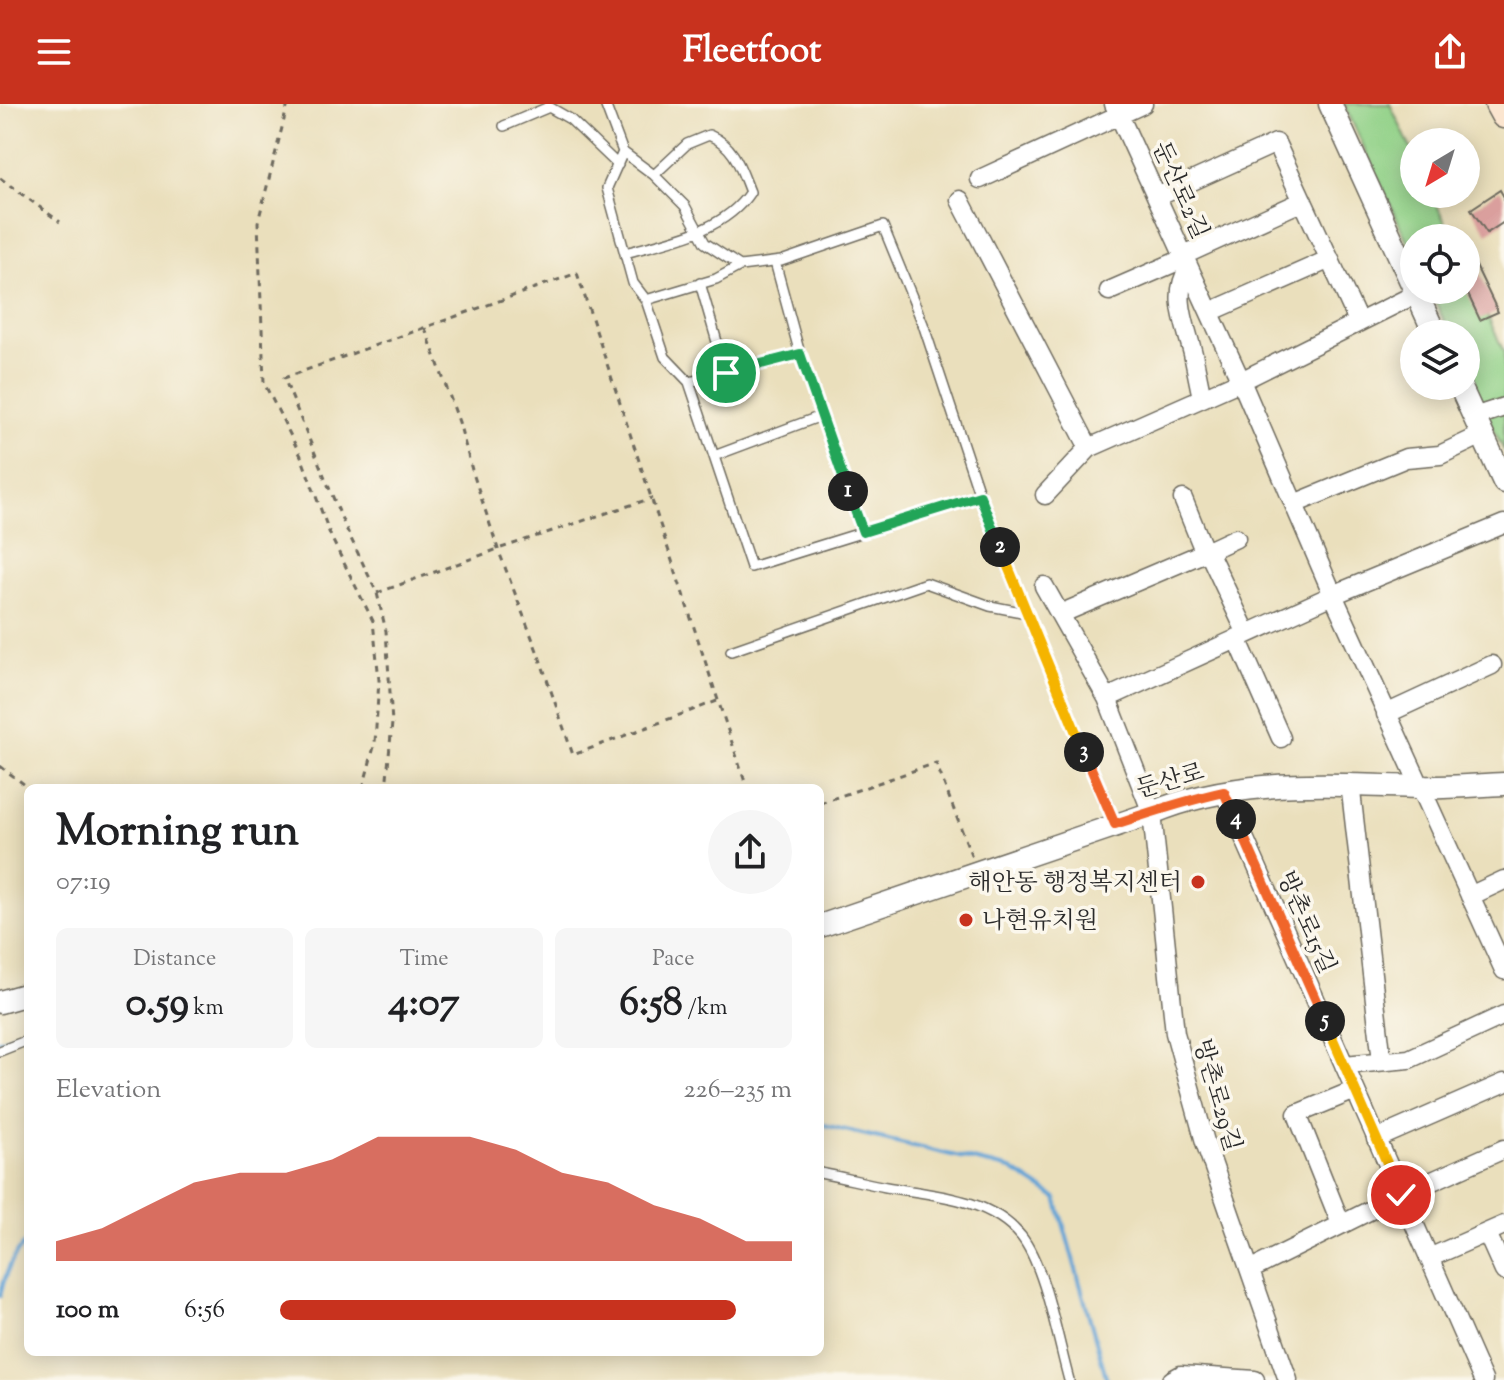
<!DOCTYPE html>
<html lang="en">
<head>
<meta charset="utf-8">
<style>
	body { margin:0; font-family:"Sorts Mill Goudy","Noto Serif KR",serif; background:#f6f6f6; color:#202124; height:100vh; display:flex; flex-direction:column; font-size:30px; white-space:nowrap }
	* { box-sizing:border-box; margin:0 }
	p { font-size:26px; color:#757577 }
	.icon { flex:none; width:44px; height:44px; fill:none; stroke:currentColor; stroke-width:2; stroke-linecap:round; stroke-linejoin:round }
	.map { position:relative; flex:1; overflow:hidden }
	.sheet { position:absolute; left:24px; top:680px; width:800px; height:572px; display:flex; flex-direction:column; background:#fff; border-radius:12px; box-shadow:0 4px 20px #0003 }
	.sheet>* { flex:none }
	.needle { width:52px; rotate:218deg }
	.tools { position:absolute; left:1400px; top:24px; display:grid; gap:16px }
	.tools a { display:grid; place-items:center; width:80px; height:80px; border-radius:50%; background:#fff; box-shadow:0 4px 20px #0003; font-size:40px }
	.pin { position:absolute; display:grid; place-items:center; width:68px; height:68px; color:#fff; margin:-34px; border:4px solid #fff; border-radius:50%; box-shadow:0 2px 8px #0007 }
	.km { position:absolute; width:40px; height:40px; margin:-20px; border-radius:50%; background:#222; color:#fff; font-size:22px; line-height:40px; text-align:center }
	.round { display:grid; place-items:center; flex:none; width:84px; height:84px; border-radius:42px; background:#f6f6f6 }
	.headline { display:flex; align-items:center; justify-content:space-between; height:136px; padding:0 32px }
	h1 { font-size:44px; font-weight:700; line-height:60px }
	.figures { display:grid; grid-template-columns:repeat(3,1fr); gap:12px; height:136px; padding:8px 32px }
	.figures div { display:grid; align-content:center; border-radius:12px; background:#f6f6f6; text-align:center }
	.figures b { font-size:40px; font-weight:700 }
	.figures small { font-size:22px; font-weight:400 }
	.figures p { font-size:22px }
	.chart { height:224px; padding:16px 32px }
	.chart p { display:flex; justify-content:space-between }
	.chart svg { width:100%; height:144px; margin-top:8px; fill:#c8321e; opacity:.7 }
	ul { padding:0 32px; list-style:none; font-size:26px }
	li { display:grid; grid-template-columns:128px 96px 1fr; align-items:center; height:60px }
	li i { height:20px; border-radius:10px; background:#c8321e }
	header { display:flex; justify-content:space-between; align-items:center; height:104px; padding:0 32px; background:#c8321e; color:#fff; font-size:36px; font-weight:700 }
	.map>svg:first-child { display:block }
</style>
</head>
<body>
<header><svg class="icon" aria-label="menu" viewBox="0 0 24 24"><path d="M4 6h16M4 12h16M4 18h16"/></svg>Fleetfoot<svg class="icon" aria-label="share" viewBox="0 0 24 24"><path d="M12 15V3M7 8l5-5 5 5M5 13v7h14v-7"/></svg></header>
<div class="map">
<svg width="1504" height="1276" viewBox="0 0 1504 1276">
	<rect width="100%" height="100%" fill="#fbf7ec"/>
	<filter id="ink" filterUnits="userSpaceOnUse"><feTurbulence type="fractalNoise" baseFrequency=".0125" numOctaves="2"/><feDisplacementMap in="SourceGraphic" scale="16" xChannelSelector="R" yChannelSelector="G"/><feConvolveMatrix kernelMatrix="1 2 1 2 8 2 1 2 1" color-interpolation-filters="sRGB"/></filter>
	<filter id="wash" filterUnits="userSpaceOnUse"><feTurbulence type="fractalNoise" baseFrequency=".006" numOctaves="4" result="noise"/><feDisplacementMap in="SourceGraphic" scale="32" xChannelSelector="R" yChannelSelector="G"/><feGaussianBlur stdDeviation="1.8" result="paint"/><feColorMatrix in="noise" values="0 0 0 0 0 0 0 0 0 0 0 0 0 0 0 0 0 1.4 0 .05"/><feComposite in="paint" operator="in"/></filter>
	<g filter="url(#wash)">
		<rect width="100%" height="100%" fill="#eadfbc"/>
		<!-- green -->
		<path fill="#92d188" stroke="#5e7e5a" stroke-width="2" d="M1344,0h46l24,51v39h18l20,44h-38v18z
			M1466,165l38,83v99l-38,-82v-35h-16l-20,-44h36z"/>
		<g fill="none" stroke-linecap="round" stroke-linejoin="round">
			<!-- stream -->
			<path stroke="#62a3d6" stroke-width="4" d="M0,937l28,-12
				M820,1020l191,45 45,29 51,182
				M0,1192c5,-21 12,-41 28,-56"/>
		</g>
		<g id="blocks">
			<!-- building -->
			<path fill="#da9f9d" d="M1500,86l4,7v25l-17,11 -16,-24z
				M1466,141l32,67 -18,8 -14,-30z"/>
		</g>
	</g>
	<g filter="url(#ink)">
		<use href="#blocks" fill-opacity="0" stroke="#6e6a5e" stroke-width="2"/>
		<g fill="none" stroke-linecap="round" stroke-linejoin="round">
			<!-- service casing -->
			<g stroke="#6e6a5e" stroke-width="12">
				<path id="service" d="M605,0l18,48 31,23 31,31 20,37 35,23 41,-5 102,-35 40,98 57,172 27,71 108,257
					M504,22l45,-19 21,12 48,46
					M623,48l-16,36 26,95 13,17 19,57 24,25 62,185 229,-71
					M625,149c43,-12 99,-21 125,-61 -10,-25 -15,-46 -41,-57l-22,9 -33,31
					M700,179l26,90
					M646,196l70,-21 24,-13
					M800,250l63,178
					M689,278l111,-28 -25,-92
					M714,352l107,-40
					M731,547l195,-68 64,23 37,7
					M0,947l28,-11
					M820,1069c22,4 44,10 66,14 45,8 103,10 135,49 24,30 37,105 48,144"/>
			</g>
			<!-- minor casing -->
			<g stroke="#6e6a5e" stroke-width="21">
				<path id="minor" d="M1114,0l127,277 92,214 171,375
					M980,75l163,-75
					M1157,93l119,-54 82,178
					M960,96l129,248
					M1184,151l119,-54
					M1189,164c-18,27 -3,57 4,86 3,14 6,29 9,44
					M1109,187l76,-33
					M1210,208l120,-53
					M1474,313l30,-10
					M1045,391l44,-47 152,-67 175,-87
					M1183,395l22,54
					M1294,400l112,-46 34,-3 42,-20
					M1236,434l-28,13 39,83
					M1044,482l63,112 45,115 23,220 30,109 83,238
					M1060,510l148,-63
					M1237,534l44,100
					M1107,594l226,-103 171,-71
					M1386,610l106,-49
					M1350,679l32,278
					M1224,688l259,588
					M1470,792l34,-16
					M1344,961l65,-6 95,-44
					M1376,1035l128,-56
					M1341,1120l-44,-110 58,-24
					M1487,1129l17,38
					M1429,1154l75,-33
					M1250,1166l151,-75 103,-46
					M1172,1276l9,-5 74,5"/>
			</g>
			<!-- tertiary casing -->
			<g stroke="#6e6a5e" stroke-width="25">
				<path id="tertiary" d="M1330,0l84,184
					M1415,186l20,44
					M1460,282l44,96
					M820,822l332,-113c84,-36 177,-28 266,-26 29,1 58,-2 86,-3
					M0,898l28,-8"/>
			</g>
			<!-- secondary casing -->
			<g stroke="#6e6a5e" stroke-width="29">
				<path id="secondary" d="M1498,0l6,11"/>
			</g>
			<!-- path -->
			<path stroke="#6e6a5e" stroke-width="3" stroke-dasharray="6 6" stroke-linecap="butt" d="M288,0l-30,118 6,161 37,73 30,81 42,84 6,59 -4,63 -12,45
				M0,74l60,44
				M425,224l34,94 13,48 26,79 41,107 34,99 144,-54
				M377,489l121,-44 154,-51
				M0,662l29,22
				M387,674l5,-55 -6,-92 -9,-38 -33,-69 -60,-146 293,-105 170,515
				M820,699l116,-40 36,94"/>
			<!-- service -->
			<use href="#service" stroke="#fff" stroke-width="9"/>
			<!-- minor -->
			<use href="#minor" stroke="#fff" stroke-width="18"/>
			<!-- tertiary -->
			<use href="#tertiary" stroke="#fff" stroke-width="22"/>
			<!-- secondary -->
			<use href="#secondary" stroke="#fbe5cf" stroke-width="26"/>
		</g>
	</g>
	<g fill="none" stroke-linecap="round" stroke-linejoin="round" filter="url(#ink)">
		<!-- split-1 casing -->
		<g stroke="#fff" stroke-width="16">
			<path id="split-1" d="M726,269l74,-19 48,137"/>
		</g>
		<!-- split-2 casing -->
		<g stroke="#fff" stroke-width="16">
			<path id="split-2" d="M848,387l15,41 117,-36 20,51"/>
		</g>
		<!-- split-3 casing -->
		<g stroke="#fff" stroke-width="16">
			<path id="split-3" d="M1000,443l84,205"/>
		</g>
		<!-- split-4 casing -->
		<g stroke="#fff" stroke-width="16">
			<path id="split-4" d="M1084,648l31,72c36,-12 72,-24 109,-32l12,27"/>
		</g>
		<!-- split-5 casing -->
		<g stroke="#fff" stroke-width="16">
			<path id="split-5" d="M1236,715l89,202"/>
		</g>
		<!-- split-6 casing -->
		<g stroke="#fff" stroke-width="16">
			<path id="split-6" d="M1325,917l76,174"/>
		</g>
		<!-- split-1 -->
		<use href="#split-1" stroke="#22a559" stroke-width="10"/>
		<!-- split-2 -->
		<use href="#split-2" stroke="#22a559" stroke-width="10"/>
		<!-- split-3 -->
		<use href="#split-3" stroke="#f5b400" stroke-width="10"/>
		<!-- split-4 -->
		<use href="#split-4" stroke="#f0652b" stroke-width="10"/>
		<!-- split-5 -->
		<use href="#split-5" stroke="#f0652b" stroke-width="10"/>
		<!-- split-6 -->
		<use href="#split-6" stroke="#f5b400" stroke-width="10"/>
	</g>
	<!-- markers -->
	<g fill="#c8321e" stroke="#fbf7ec" stroke-width="3">
		<circle cx="1198" cy="778" r="8"/>
		<circle cx="966" cy="816" r="8"/>
	</g>
	<g text-anchor="middle" stroke-width="7" stroke-linejoin="round" paint-order="stroke">
		<!-- street labels -->
		<g font-size="24" fill="#2b2b2b" stroke="#fbf7ec">
			<text transform="translate(1181 86) rotate(66)" y="8">둔산로2길</text>
			<text transform="translate(1170 676) rotate(-16)" y="8">둔산로</text>
			<text transform="translate(1307 818) rotate(66)" y="8">방촌로15길</text>
			<text transform="translate(1218 991) rotate(74)" y="8">방촌로29길</text>
		</g>
		<!-- poi labels -->
		<g font-size="24" fill="#2b2b2b" stroke="#fbf7ec" text-anchor="end">
			<text x="1182" y="786">해안동 행정복지센터</text>
			<text x="982" y="824" text-anchor="start">나현유치원</text>
		</g>
	</g>
</svg>
<div class="tools">
<a><svg class="needle" viewBox="-14 -14 28 28"><path d="M0-13l5 13h-10z" fill="#e53935"/><path d="M0 13l5-13h-10z" fill="#757577"/></svg></a>
<a><svg class="icon" aria-label="locate" viewBox="0 0 24 24"><circle cx="12" cy="12" r="6"/><path d="M12 2v4M12 18v4M2 12h4M18 12h4"/></svg></a>
<a><svg class="icon" aria-label="layers" viewBox="0 0 24 24"><path d="M12 4l9 5-9 5-9-5zM3 14l9 5 9-5"/></svg></a>
</div>
<div class="pin" style="left:726px;top:269px;background:#1e9e55"><svg class="icon" aria-label="arrive" viewBox="0 0 24 24"><path d="M6 21V4h12l-3 4 3 4H6"/></svg></div>
<div class="pin" style="left:1401px;top:1091px;background:#d93025"><svg class="icon" aria-label="check" viewBox="0 0 24 24"><path d="M5 12l5 5 9-10"/></svg></div>
<b class="km" style="left:848px;top:387px">1</b>
<b class="km" style="left:1000px;top:443px">2</b>
<b class="km" style="left:1084px;top:648px">3</b>
<b class="km" style="left:1236px;top:715px">4</b>
<b class="km" style="left:1325px;top:917px">5</b>
<section class="sheet">
<div class="headline"><div><h1>Morning run</h1><p>07:19</p></div><a class="round"><svg class="icon" aria-label="share" viewBox="0 0 24 24"><path d="M12 15V3M7 8l5-5 5 5M5 13v7h14v-7"/></svg></a></div>
<div class="figures">
<div><p>Distance</p><b>0.59<small> km</small></b></div>
<div><p>Time</p><b>4:07</b></div>
<div><p>Pace</p><b>6:58<small> /km</small></b></div>
</div>
<div class="chart"><p><span>Elevation</span>226–235 m</p>
<svg viewBox="0 0 160 44" preserveAspectRatio="none"><path d="M0 44V38L10 34L20 27L30 20L40 17L50 17L60 13L70 6L80 6L90 6L100 10L110 17L120 20L130 27L140 31L150 38L160 38V44z"/></svg>
</div>
<ul>
<li><b>100 m</b>6:56<i style="width:89%"></i></li>
</ul>
</section>
</div>
</body>
</html>
